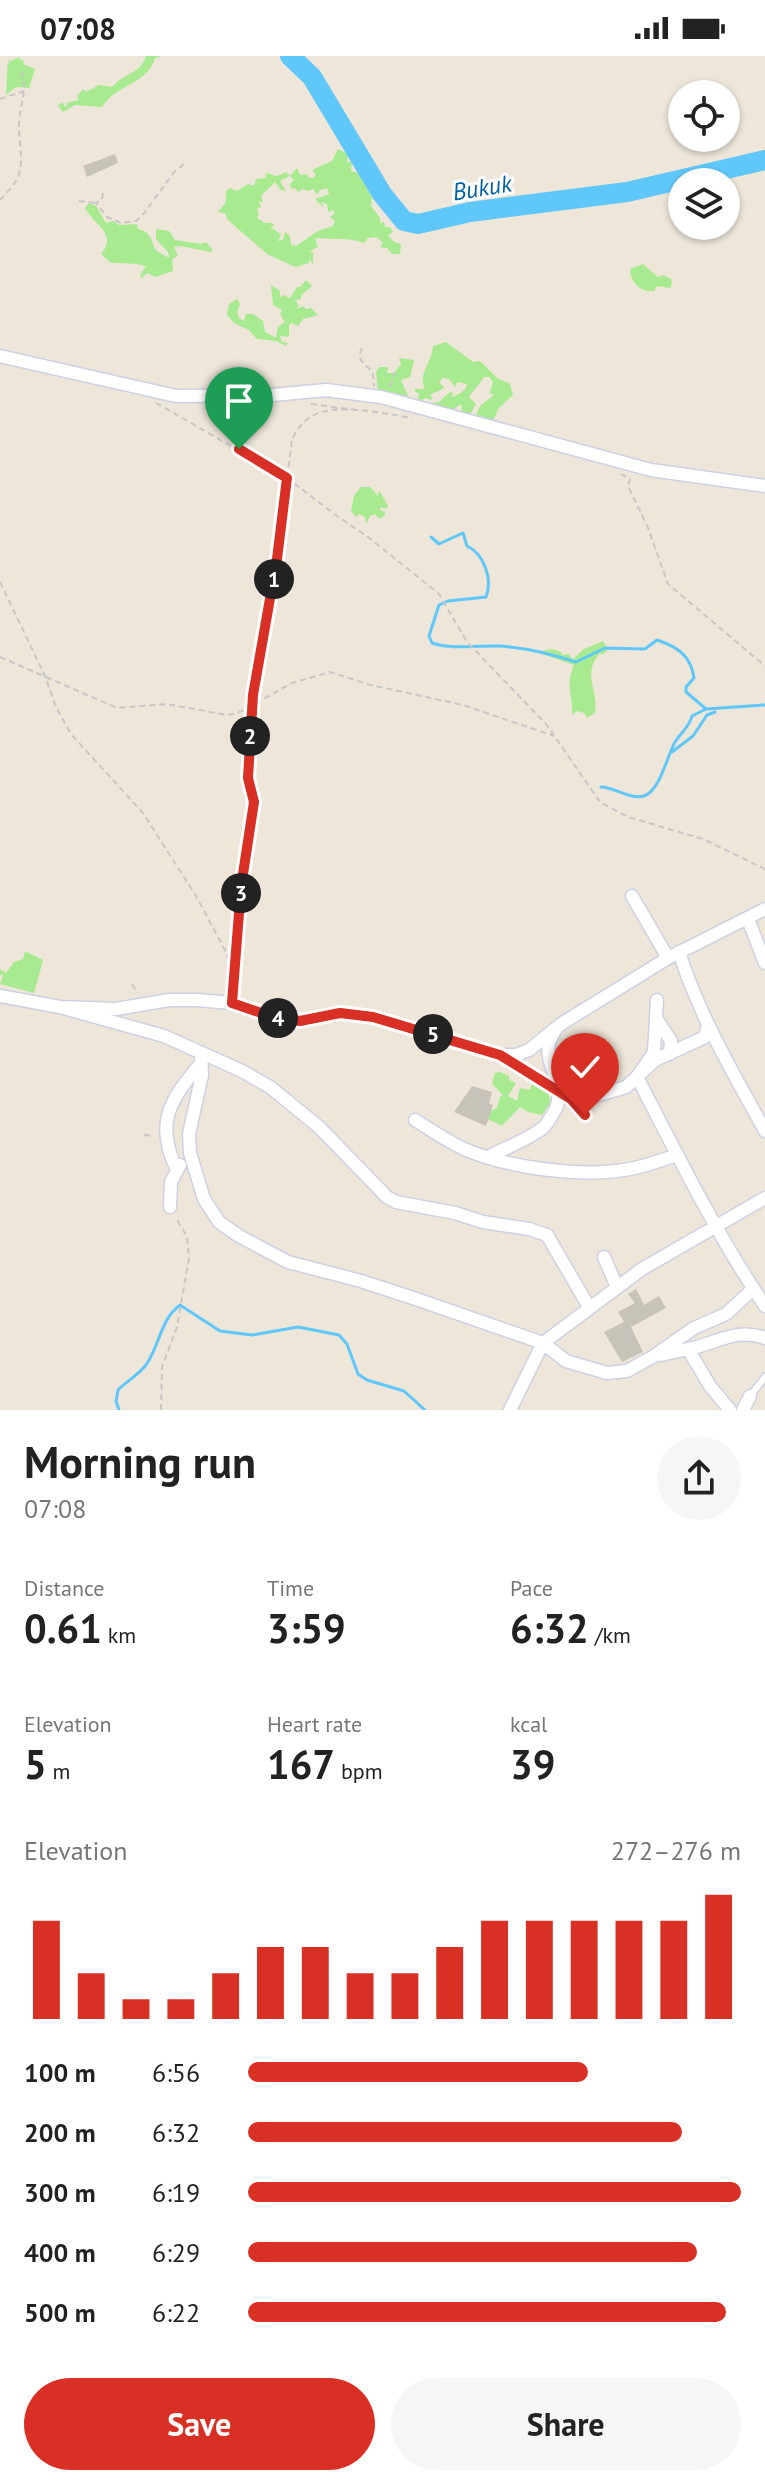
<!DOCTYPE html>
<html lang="en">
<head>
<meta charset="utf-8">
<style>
	body { margin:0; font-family:"PT Sans",sans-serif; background:#f6f6f6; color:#222; height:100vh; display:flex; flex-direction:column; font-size:30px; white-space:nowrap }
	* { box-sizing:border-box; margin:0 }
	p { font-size:26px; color:#767676 }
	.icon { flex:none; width:44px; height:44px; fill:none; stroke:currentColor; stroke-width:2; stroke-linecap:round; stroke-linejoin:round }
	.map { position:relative; height:1354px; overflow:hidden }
	.panel { display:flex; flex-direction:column; background:#fff; flex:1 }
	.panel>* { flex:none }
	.tools { position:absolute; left:668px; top:24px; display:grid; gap:16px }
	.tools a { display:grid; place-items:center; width:72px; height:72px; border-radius:50%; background:#fff; box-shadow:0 2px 6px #0004; font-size:40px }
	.pin { position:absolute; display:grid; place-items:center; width:68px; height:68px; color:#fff; margin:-82px -34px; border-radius:50% 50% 50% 0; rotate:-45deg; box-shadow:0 0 8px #0007 }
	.pin .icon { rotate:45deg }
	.km { position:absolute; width:40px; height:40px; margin:-20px; border-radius:50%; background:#222; color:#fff; font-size:22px; line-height:40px; text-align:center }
	.round { display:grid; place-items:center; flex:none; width:84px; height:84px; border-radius:42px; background:#f6f6f6 }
	.summary { display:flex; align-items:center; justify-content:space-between; height:136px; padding:0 24px }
	h1 { font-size:44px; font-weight:800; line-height:60px }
	.figures { display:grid; grid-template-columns:repeat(3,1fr); gap:12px; height:136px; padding:8px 24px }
	.figures div { display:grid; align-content:center }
	.figures b { font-size:40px; font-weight:800 }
	.figures small { font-size:22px; font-weight:400 }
	.figures p { font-size:22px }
	.chart { height:224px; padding:16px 24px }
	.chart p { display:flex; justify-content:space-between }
	.chart svg { width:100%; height:144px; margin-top:8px; stroke:#d93025; stroke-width:6 }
	.button { display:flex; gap:16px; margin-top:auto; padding:16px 24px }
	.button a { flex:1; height:92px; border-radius:48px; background:#d93025; color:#fff; font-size:32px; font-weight:800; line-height:92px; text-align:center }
	.button a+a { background:#f6f6f6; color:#222 }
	ul { padding:0 24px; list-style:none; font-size:26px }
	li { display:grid; grid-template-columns:128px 96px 1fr; align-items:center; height:60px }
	li i { height:20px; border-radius:10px; background:#d93025 }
	.status { display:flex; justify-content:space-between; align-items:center; height:56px; padding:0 40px; background:#fff; direction:ltr }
	.status svg { height:22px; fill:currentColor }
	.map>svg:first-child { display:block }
</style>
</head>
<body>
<div class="status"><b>07:08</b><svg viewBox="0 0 49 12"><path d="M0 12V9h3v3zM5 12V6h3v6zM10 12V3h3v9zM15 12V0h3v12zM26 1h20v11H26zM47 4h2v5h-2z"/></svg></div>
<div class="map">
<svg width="765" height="1354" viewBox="0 0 765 1354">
	<rect width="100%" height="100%" fill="#ede6d9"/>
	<!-- green -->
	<path fill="#a8ea8f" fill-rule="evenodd" d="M146,0h16l-7,2c-8,27 -39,26 -53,49l-27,-2 -12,7 -5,-6 4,-4 4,6 1,-5 12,-3 -2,-4 6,-7 3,3 13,-7 13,2c13,-15 28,-12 34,-31z
		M20,1v3h4l-1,4 12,5 -6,19 -13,-1 -10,8 2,-36 2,7v-5z
		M338,93l10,5 -1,8 5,-1 -1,10 7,2 14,25 -1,8 9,12v5l4,-1 1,5h5l3,5 -5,3 6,7 7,2 -1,10h-8l-5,-6 -7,-1 3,-4 -6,-6 -9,1 -4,5c-15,-6 -31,-3 -47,-5l-2,1 3,8 -8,4 3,2v11l-4,-5v4l-14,4 -28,-13 -39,-34 -3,-7 -7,-1 8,-10v-11l4,-3 7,3 11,-7 6,2 2,-7 10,-1v-5l11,3 9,-4 4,4 7,-8 3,7 7,-1 2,4h4l3,-3 -4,-5 20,-9zM290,120l4,4 -4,4 1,5 4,-1 3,4 5,-3 5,2 6,-2 2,6 4,-5 7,-2 2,6 -14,5 9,9 -3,-6 6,2 1,8 5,-2 2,3 -5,4 5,4 -2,5 -15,5 -22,15 -5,-1 -1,-9 -5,-4 -2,8 -5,1 3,-7 -11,-7 4,-1 -2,-3h-7l-8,-5 2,-4 -2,-5 4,-2 -2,-5h4l-2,-6 14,-14 6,8 5,1 -6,-10z
		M89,147l7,3 10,17 7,-2 6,4 18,-1 1,5c18,5 11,15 20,23 4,2 8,4 11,6l-1,-6 -12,-13v-10l13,2 6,9 26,4 5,-2 7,8 -2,2 -30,-6 -7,1 4,9 -6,3 1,12 -17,6 -9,-4 -5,5 -2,-2 6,-10c-12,-3 -21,-3 -35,-3l-10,-9c17,-20 -6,-28 -16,-46z
		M643,208l15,13 5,-2 8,4 1,4 -2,5 -13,-2 -3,5c-14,2 -24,-10 -24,-22z
		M306,224l6,6 -11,9v4l-6,1 4,5 -3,4 7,-3 3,3 5,-1 7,7 -15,4 -5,7 -6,-3 -3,2v12l-9,-1 2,6 6,1 -2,3 -10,-5 -19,-2 -8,-9 -15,-7 -7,-8 2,-11 8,-5 3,5 -3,8 2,6 5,3 2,-7h7l10,7 2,11 11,6 2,-11 7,-5 -5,-8 2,-4 -9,-5 -2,-20 9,6v6l3,-2 7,3 7,-11h3z
		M446,286l27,20 7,-1 17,17 13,6 3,11 -15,14 -4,10h-10l-8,-5 5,-9 13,-10 -3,-2 -2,2 4,-13 -4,-5h-5l-15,20 7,7 -5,9h-9l-1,-9 -10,7 -25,-7 13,-2 11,-10 3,1 -1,4c6,-2 14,-6 15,-13l-10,-2 -2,5 -6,-8 -6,-1 -4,4 5,5 -3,3 -10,4 1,6 -7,-2 -4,3 -3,-3 1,-5 -4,-1v-3h10c-8,-15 8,-28 8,-43z
		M399,302l15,2 -4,17 -9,3 7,16 -30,-4 -2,-20 3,-5h9l-1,6h7l7,-9z
		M361,431h9l8,9 1,-6 9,16 -2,3 -5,-2 -1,3 5,2v3l-6,4 -4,-5 -5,2 -4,8 -1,-7 -6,-3 -3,3 -5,-6 3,-15z
		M603,585l5,9 -6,5 -2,-2c-19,22 -1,37 -5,60l-8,5 -3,-5 -7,-2 -5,4c1,-22 -7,-29 2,-50l-38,-13 17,-3 8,3 1,3 6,-1 5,5 11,-10z
		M25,895l18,9 -9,33 -34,-9 3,-8 -1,-2 -2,2v-7l6,4 8,-11 9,-3z
		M500,1016l9,4v4l7,3 -8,13 9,5 3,-13 10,2 2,-7 17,11 1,9 -8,12 -14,-3 -8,-5 -18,19 -14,-7 2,-8 7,-3 3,-11 3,-2 -11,-11 3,-11z"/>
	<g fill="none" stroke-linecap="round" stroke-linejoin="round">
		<!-- stream -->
		<path stroke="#60c7fb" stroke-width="3" d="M431,481l8,7 24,-11 4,13c17,8 26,33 19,51l-38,4 -9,4 -10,31 3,7c19,7 49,2 69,3 25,2 51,8 75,16l29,-14 40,1 12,-9c21,7 34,16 37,38l-8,9v5l20,17
			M672,696l21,-16 14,-21 8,-3
			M601,731c14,0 29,13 43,9 16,-5 23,-40 31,-54 6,-9 15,-16 17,-26l14,-7 59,-4
			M119,1354l-3,-9 2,-11c9,-9 19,-14 28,-25 14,-20 14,-45 34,-60l40,26 32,4 46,-8 41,8 8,9 11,30 9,6 37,11 21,19"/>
		<!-- river -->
		<path stroke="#60c7fb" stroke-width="20" d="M290,0l22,21 70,117 22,27 14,3 52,-12 157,-20 138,-32"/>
	</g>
	<!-- building -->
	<path fill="#c8c3b9" d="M115,98l3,9 -31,14 -4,-11z
		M472,1030l20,6 -3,11 4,2 -7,21 -32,-14z
		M636,1233l8,16 15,-9 7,12 -35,19 12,25 -21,10 -18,-30 20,-10 -6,-10 17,-9 -7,-9z"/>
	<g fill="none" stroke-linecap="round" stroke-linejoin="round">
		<!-- service casing -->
		<g stroke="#ced1e4" stroke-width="9">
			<path id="service" d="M750,1340l15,-19"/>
		</g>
		<!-- minor casing -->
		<g stroke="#ced1e4" stroke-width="15">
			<path id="minor" d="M0,300l176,40 97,-1 53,-5 55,7 270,73 114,16
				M632,840l36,62
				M748,863l17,44
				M679,896c20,63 54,121 86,179
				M0,940l60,11 104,29 78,35 28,16 49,40 68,70 9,5 59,11 28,9 46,7 18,6 42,72
				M657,944l-3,52 -17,25c40,77 79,157 128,229
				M60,951l56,2 53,-9h28l35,3 41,14 27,4 40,-8 33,4 127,38h16l13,-5 32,-26 107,-66 97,-49
				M656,962l15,23 -1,13
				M201,998l1,21 -13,59 1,19 14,46 15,23 20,14 49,26 73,19 55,18 127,44 23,18 41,12 20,-2 27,-15 40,-28 32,-14 26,-24
				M503,1001l68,42 14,16
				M571,1043l24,-3 31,-9 29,-27 50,-23 3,-13
				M415,1064c16,10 32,21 49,29 44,19 118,29 166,20 16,-3 32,-9 47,-14
				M488,1101c17,-9 39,-17 55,-29 4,-4 8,-11 11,-16 17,-28 -20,-53 1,-81
				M177,1114c-23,-47 -7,-70 24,-107
				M170,1151l1,-25 9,-17
				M604,1201l13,30
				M688,1293c28,-5 48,-22 77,-11
				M661,1299l27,-6 22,37 20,24
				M510,1354l33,-67 99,-74 123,-71
				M743,1354l7,-14"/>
		</g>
		<!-- path -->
		<path stroke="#c7c7c7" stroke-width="2" stroke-dasharray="6 4" stroke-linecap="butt" d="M0,43l24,-8
			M103,137l-1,6 -6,4 11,14 14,6 15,-2 9,-9 30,-41 12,-9
			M0,144c7,-8 16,-16 19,-26 5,-19 -1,-33 0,-51 1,-19 9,-32 2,-51
			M79,145l16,2
			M362,292c-7,14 5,15 11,26 0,2 1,10 1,12
			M390,331l6,-18
			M156,347l131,75 50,38 31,21 71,57 28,48 79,82 54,78 28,15 75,22 62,30
			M311,348l45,6
			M621,418l9,5 -2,7 20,42 20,56 97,82
			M0,526l45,94 11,31 15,27 72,79 53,83 30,56 6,20v21
			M0,601l117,51 50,-4 60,11 11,-2 54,-30 38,-11 41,13 92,20 91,31
			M232,916l22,-170c-18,-71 12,-170 23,-242 7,-40 10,-81 15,-121 5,-9 11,-18 20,-23 25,-14 73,-2 100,2
			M132,928l6,9
			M144,1079l10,1
			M161,1354l1,-43 15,-40 12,-69 -2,-21 -11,-19"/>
		<!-- service -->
		<use href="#service" stroke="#fff" stroke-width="6"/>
		<!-- minor -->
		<use href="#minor" stroke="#fff" stroke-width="12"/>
	</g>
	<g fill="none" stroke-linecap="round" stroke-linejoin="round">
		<!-- route casing -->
		<g stroke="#fff" stroke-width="16">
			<path id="route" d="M239,393l48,29 -10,81 -24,136 -5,83 6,24 -13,85 -9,116 41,14 27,4 40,-8 33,4 127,38 71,44 14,16"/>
		</g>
		<!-- route -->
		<use href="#route" stroke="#d93025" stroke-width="10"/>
	</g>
	<g text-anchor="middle" stroke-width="6" stroke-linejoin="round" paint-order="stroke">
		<!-- water labels -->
		<g font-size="24" font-style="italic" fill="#0061a6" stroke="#fff">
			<text transform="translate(482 132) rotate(-9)" y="8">Bukuk</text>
		</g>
	</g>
</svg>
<div class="tools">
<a><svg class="icon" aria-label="locate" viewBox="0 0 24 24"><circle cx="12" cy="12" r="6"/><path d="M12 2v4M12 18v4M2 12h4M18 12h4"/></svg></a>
<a><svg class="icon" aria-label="layers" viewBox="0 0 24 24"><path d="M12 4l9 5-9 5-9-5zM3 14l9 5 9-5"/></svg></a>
</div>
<div class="pin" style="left:239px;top:393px;background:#1e9e55"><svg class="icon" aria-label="arrive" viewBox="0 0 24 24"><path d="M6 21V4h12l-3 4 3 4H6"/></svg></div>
<div class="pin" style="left:585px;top:1059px;background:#d93025"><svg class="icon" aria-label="check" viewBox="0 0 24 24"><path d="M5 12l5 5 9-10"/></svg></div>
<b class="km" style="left:274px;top:523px">1</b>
<b class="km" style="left:250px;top:680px">2</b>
<b class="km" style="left:241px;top:837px">3</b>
<b class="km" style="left:278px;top:962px">4</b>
<b class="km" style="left:433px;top:978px">5</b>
</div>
<section class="panel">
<div class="summary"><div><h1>Morning run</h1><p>07:08</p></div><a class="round"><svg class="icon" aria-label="share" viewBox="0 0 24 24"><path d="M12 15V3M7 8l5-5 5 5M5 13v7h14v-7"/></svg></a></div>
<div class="figures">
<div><p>Distance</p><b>0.61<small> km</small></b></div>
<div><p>Time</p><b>3:59</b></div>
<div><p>Pace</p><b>6:32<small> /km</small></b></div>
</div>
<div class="figures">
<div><p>Elevation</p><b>5<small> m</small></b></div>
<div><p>Heart rate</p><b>167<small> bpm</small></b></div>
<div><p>kcal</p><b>39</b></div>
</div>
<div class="chart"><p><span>Elevation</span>272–276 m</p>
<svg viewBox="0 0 160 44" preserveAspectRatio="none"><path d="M5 44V14M15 44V30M25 44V38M35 44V38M45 44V30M55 44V22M65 44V22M75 44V30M85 44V30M95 44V22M105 44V14M115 44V14M125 44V14M135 44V14M145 44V14M155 44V6"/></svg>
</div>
<ul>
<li><b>100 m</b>6:56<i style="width:69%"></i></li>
<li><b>200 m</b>6:32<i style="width:88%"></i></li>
<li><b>300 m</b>6:19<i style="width:100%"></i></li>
<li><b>400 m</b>6:29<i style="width:91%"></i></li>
<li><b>500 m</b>6:22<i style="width:97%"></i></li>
</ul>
<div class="button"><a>Save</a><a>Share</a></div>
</section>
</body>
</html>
